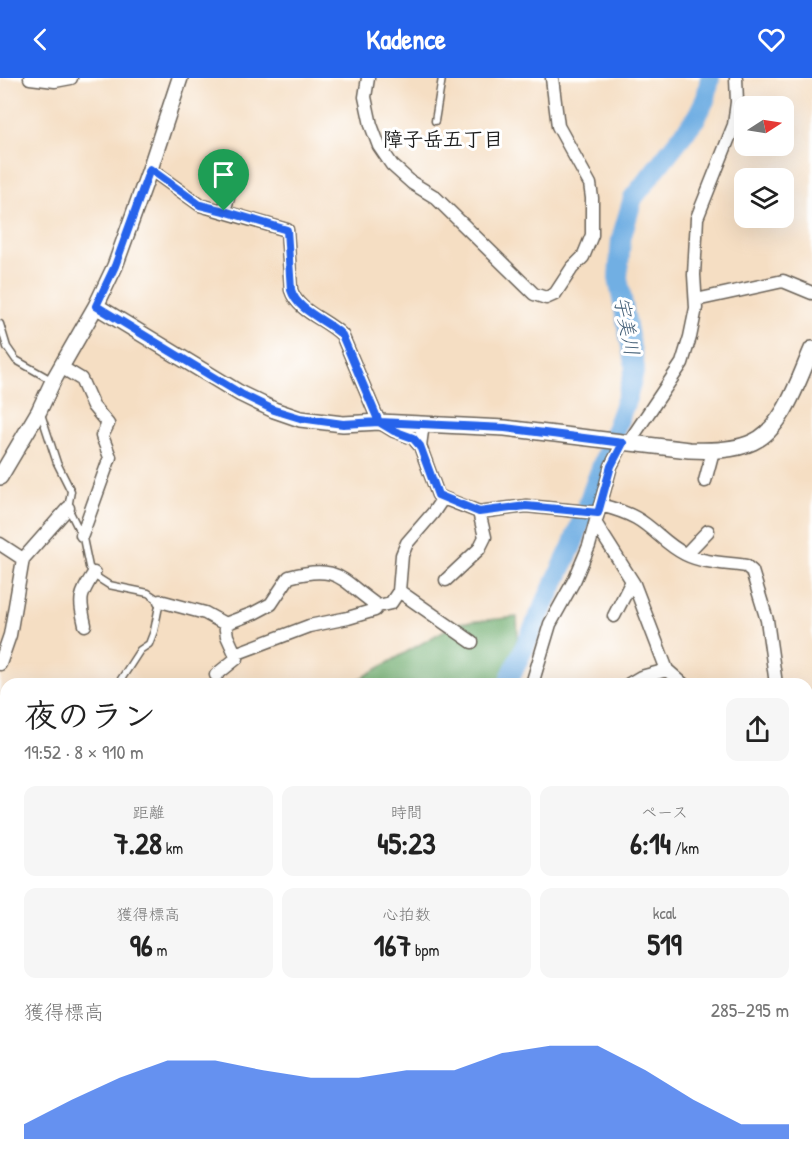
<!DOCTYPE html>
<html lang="ja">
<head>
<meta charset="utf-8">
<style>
	body { margin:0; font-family:"Patrick Hand","Klee One",sans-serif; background:#f6f6f6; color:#222; height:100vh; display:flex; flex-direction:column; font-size:22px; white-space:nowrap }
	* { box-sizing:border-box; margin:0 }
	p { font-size:20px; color:#767676 }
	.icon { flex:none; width:33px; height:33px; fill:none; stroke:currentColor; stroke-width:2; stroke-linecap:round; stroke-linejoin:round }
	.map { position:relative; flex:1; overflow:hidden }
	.drawer { position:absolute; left:0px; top:600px; width:813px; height:488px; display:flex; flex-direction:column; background:#fff; border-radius:18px 18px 0 0; box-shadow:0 6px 24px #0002 }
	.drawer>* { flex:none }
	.needle { width:39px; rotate:78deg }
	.controls { position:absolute; left:734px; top:18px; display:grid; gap:12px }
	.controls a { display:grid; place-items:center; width:60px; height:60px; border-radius:12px; background:#fff; box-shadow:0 6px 24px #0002; font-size:30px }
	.pin { position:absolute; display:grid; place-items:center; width:51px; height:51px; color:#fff; margin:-62px -26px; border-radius:50% 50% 50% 0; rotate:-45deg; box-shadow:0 0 6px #0007 }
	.pin .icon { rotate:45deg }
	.round { display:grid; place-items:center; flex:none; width:63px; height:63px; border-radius:12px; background:#f6f6f6 }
	.headline { display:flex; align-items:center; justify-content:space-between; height:102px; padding:0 24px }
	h1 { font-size:33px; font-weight:700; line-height:45px }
	.figures { display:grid; grid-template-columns:repeat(3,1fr); gap:9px; height:102px; padding:6px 24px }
	.figures div { display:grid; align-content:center; border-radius:12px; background:#f6f6f6; text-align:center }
	.figures b { font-size:30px; font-weight:700 }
	.figures small { font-size:16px; font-weight:400 }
	.figures p { font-size:16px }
	.chart { height:168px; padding:12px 24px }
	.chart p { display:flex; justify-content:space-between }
	.chart svg { width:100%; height:108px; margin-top:6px; fill:#2563eb; opacity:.7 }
	header { display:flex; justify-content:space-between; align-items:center; height:78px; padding:0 24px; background:#2563eb; color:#fff; font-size:27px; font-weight:700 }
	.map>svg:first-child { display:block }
</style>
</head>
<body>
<header><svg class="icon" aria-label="back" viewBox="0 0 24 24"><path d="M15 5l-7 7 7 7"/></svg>Kadence<svg class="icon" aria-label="heart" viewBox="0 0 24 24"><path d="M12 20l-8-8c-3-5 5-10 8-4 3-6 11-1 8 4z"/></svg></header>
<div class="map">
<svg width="812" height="1087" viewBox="0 0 812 1087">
	<rect width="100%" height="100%" fill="#fff"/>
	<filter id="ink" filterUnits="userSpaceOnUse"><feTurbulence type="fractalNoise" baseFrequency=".0167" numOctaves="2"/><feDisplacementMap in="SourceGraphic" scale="12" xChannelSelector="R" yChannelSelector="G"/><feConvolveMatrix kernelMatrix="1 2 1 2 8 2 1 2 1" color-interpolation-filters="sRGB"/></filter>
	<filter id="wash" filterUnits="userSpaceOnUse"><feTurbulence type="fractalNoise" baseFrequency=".008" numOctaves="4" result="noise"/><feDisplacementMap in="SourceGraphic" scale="24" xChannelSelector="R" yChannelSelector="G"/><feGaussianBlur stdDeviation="1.35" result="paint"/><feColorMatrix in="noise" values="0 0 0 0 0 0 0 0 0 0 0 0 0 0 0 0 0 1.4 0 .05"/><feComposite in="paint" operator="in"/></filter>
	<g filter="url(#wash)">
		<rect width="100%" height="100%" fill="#f5dec3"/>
		<!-- forest -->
		<path fill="#6eac6d" stroke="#456444" stroke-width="1.5" d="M517,539l1,20 -12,47h-161l13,-4 99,-57z
			M0,880l6,2v139l-6,32z
			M812,920v167h-125v-5h120v-161z
			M353,1082h186l-1,5h-192z"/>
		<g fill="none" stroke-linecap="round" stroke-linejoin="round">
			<!-- stream -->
			<path stroke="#71afe3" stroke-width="3" d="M562,1087l1,-5"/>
			<!-- river -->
			<path stroke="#71afe3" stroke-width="20" d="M509,606l1,-6 62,-132 56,-151 7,-27 -17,-90 3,-39 12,-41 63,-80 10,-20 4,-20
				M204,1087l2,-5"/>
		</g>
	</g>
	<g filter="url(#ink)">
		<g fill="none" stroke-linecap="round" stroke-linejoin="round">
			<!-- service casing -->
			<g stroke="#686056" stroke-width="9">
				<path id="service" d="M435,43l7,-43
					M0,246l7,23 9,13 37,21
					M41,336l16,49 14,28 -3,17 15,30 6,29 9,11 11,7 39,8 12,8 -6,30 -5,13 -9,6 -22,34"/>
			</g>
			<!-- minor casing -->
			<g stroke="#686056" stroke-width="15">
				<path id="minor" d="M30,0l25,3 16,-3
					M368,0l-3,19 6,28 8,21 13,19 20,18 23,14 99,97 12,4 9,-4 17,-26 11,-11 9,-22v-37l-2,-14 -32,-58 -6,-48
					M150,91l50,36 87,25 4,60c7,22 35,29 51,45l37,87 15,9 19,7 7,8
					M224,133l12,-40
					M696,222l87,-19 29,12
					M61,289l20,12 12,27 15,18 -6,12 8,21 -28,78
					M423,346l-3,22 18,49 5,3 36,14 47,-6 72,7
					M629,364l53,-79 8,-26 6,-29 -2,-33 3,-57 37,-93 3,-23 -1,-24
					M705,403l8,-30
					M600,427c12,3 25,7 36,13 18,10 30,27 49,36 18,9 41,9 61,12l6,5 15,49 9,64
					M596,446l38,60 33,86 16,14
					M0,466l23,15
					M686,476l22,-23
					M446,502l33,-31 6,-12 -6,-25
					M399,513l73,51
					M160,523l45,12 20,11 29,-11 17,-9 18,-27c51,-14 52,4 89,29l13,-3 8,-12 3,-36 5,-12 26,-30 10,-15
					M614,538l18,-35
					M85,547c-6,-27 -6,-28 9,-52
					M235,576l74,-28 39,-8 27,-8 3,-4
					M0,586l10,-29 13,-76 45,-51
					M216,597l21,-17 -10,-22 -2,-12
					M532,606l18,-60 25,-45 14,-33 22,-80 12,-23
					M629,606l12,-7 26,-7
					M0,635l6,14
					M807,912l5,-1
					M677,1082v5
					M92,1087l3,-5
					M118,1087l5,-5"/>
			</g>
			<!-- tertiary casing -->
			<g stroke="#686056" stroke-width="18">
				<path id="tertiary" d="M96,228l145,88 33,16 26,9 43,5 36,-2 126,6 184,22c21,1 45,1 64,-8 31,-14 46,-64 59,-93
					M0,399l39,-66 14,-30 43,-75 19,-40 35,-97 30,-91"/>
			</g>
			<!-- service -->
			<use href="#service" stroke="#fff" stroke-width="6"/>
			<!-- minor -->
			<use href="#minor" stroke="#fff" stroke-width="12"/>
			<!-- tertiary -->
			<use href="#tertiary" stroke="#fff" stroke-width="15"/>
		</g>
	</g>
	<g fill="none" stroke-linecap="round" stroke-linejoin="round" filter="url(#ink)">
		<!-- route casing -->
		<g stroke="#fff" stroke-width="12">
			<path id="route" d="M224,133l63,19 4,60c7,22 35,29 51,45l37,87 15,9 19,7 7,8 18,49 41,17 47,-6 72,7 13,-47 12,-23 -118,-15 -126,-6 -36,2 -43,-6 -26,-8 -33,-16 -145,-88 19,-40 35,-97 50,36 24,6"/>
		</g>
		<!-- route -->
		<use href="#route" stroke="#2563eb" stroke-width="8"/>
	</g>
	<g text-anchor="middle" stroke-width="6" stroke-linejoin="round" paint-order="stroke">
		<!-- neighbourhood labels -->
		<g font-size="20" font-weight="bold" fill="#1c1c1c" stroke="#fff">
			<text x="443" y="68">障子岳五丁目</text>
		</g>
		<!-- water labels -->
		<g font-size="20" font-style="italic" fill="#425e76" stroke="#fff">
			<text transform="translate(627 248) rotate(79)" y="7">宇美川</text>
		</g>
	</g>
</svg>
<div class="controls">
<a><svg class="needle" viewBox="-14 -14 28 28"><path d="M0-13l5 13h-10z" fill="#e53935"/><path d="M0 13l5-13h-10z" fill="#767676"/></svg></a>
<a><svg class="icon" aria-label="layers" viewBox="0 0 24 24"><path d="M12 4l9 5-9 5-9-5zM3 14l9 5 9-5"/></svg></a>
</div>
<div class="pin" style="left:224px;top:133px;background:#1e9e55"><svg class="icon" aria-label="arrive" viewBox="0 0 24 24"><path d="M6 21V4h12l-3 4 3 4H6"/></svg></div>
<section class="drawer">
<div class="headline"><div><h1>夜のラン</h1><p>19:52 · 8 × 910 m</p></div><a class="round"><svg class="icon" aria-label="share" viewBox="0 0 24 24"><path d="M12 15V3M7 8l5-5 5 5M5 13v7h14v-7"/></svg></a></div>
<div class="figures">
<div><p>距離</p><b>7.28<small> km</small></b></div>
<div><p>時間</p><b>45:23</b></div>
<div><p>ペース</p><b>6:14<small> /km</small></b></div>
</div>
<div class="figures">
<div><p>獲得標高</p><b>96<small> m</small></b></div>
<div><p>心拍数</p><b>167<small> bpm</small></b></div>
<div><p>kcal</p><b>519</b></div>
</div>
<div class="chart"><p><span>獲得標高</span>285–295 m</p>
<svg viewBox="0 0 160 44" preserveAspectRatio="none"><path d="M0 44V38L10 28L20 19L30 12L40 12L50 16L60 19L70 19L80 16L90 16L100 9L110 6L120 6L130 16L140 28L150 38L160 38V44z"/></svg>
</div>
</section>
</div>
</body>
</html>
